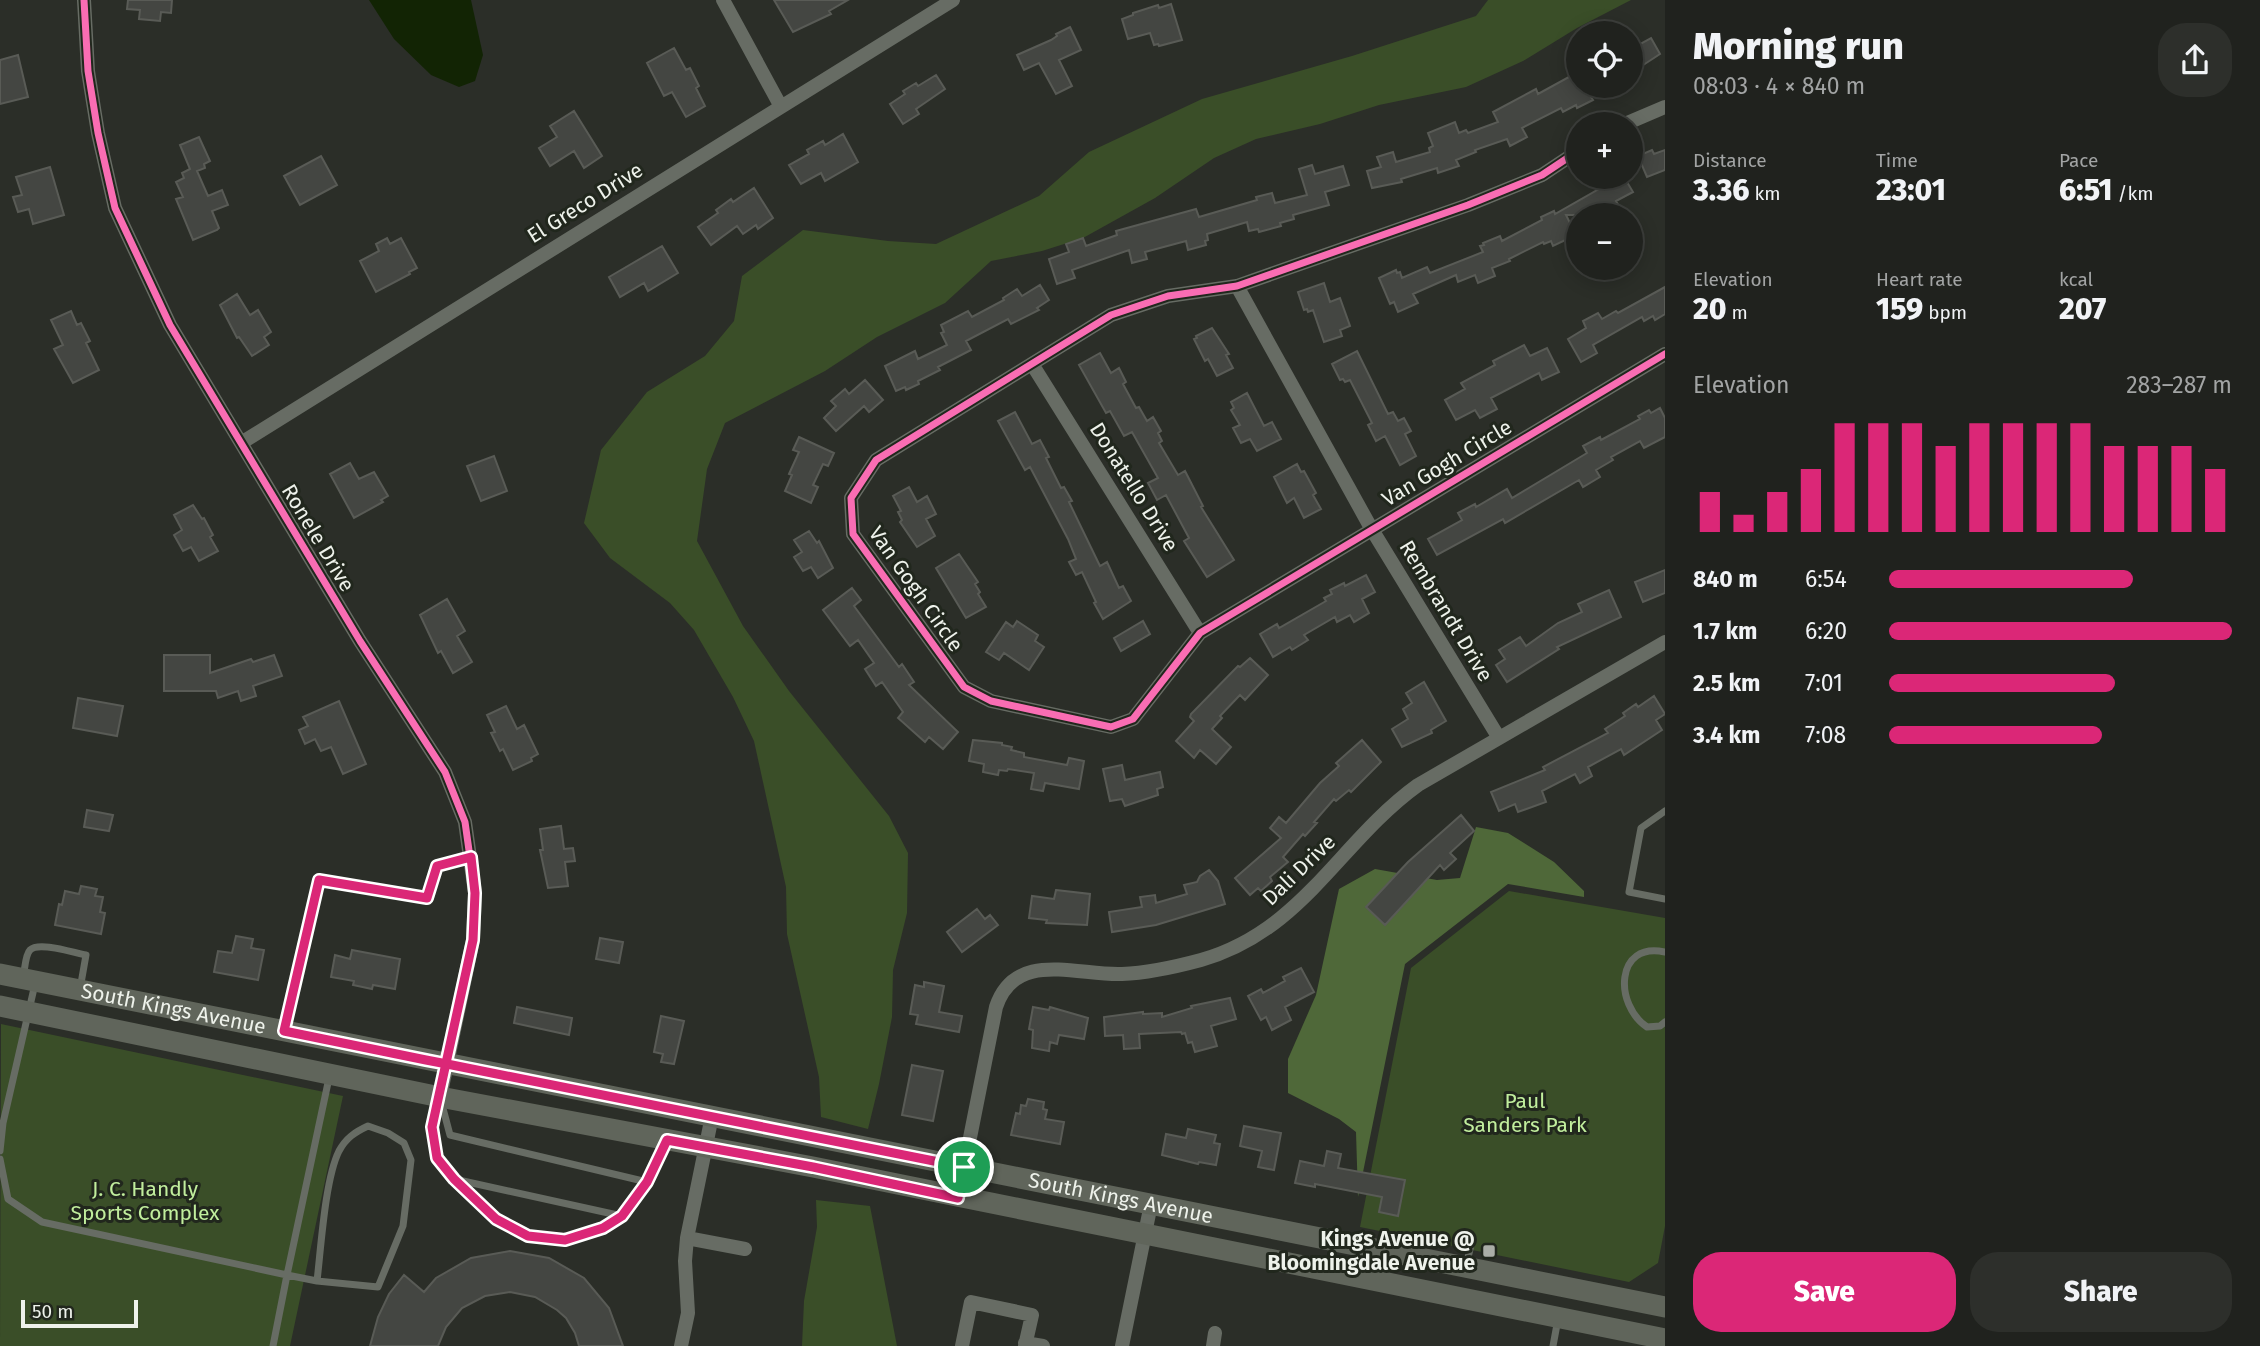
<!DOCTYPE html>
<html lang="en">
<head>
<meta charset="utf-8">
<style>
	body { margin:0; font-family:"Fira Sans",sans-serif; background:#2d2f2b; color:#f1f3f6; height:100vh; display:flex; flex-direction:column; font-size:26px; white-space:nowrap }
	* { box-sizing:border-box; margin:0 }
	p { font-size:23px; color:#a2a4a4 }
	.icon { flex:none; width:38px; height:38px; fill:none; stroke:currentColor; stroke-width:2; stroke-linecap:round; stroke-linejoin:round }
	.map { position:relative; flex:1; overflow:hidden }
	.side { display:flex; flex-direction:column; background:#20221e; width:595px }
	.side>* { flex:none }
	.controls { position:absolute; left:1566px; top:21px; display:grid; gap:14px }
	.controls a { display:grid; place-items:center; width:77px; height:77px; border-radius:50%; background:#20221e; box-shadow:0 4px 18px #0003,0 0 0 2px #3d3f3c; font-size:35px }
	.scale { position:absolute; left:21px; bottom:18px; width:117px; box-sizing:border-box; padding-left:7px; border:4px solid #eef2eb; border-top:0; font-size:19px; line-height:24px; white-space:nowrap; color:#eef2eb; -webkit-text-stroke:5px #21271d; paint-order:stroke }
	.pin { position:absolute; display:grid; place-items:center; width:60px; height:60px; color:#fff; margin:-30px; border:4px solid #fff; border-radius:50%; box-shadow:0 2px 7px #0007 }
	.round { display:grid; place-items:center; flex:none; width:74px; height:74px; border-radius:28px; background:#2d2f2b }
	.headline { display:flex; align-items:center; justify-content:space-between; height:119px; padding:0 28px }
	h1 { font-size:38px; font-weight:800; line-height:52px }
	.figures { display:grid; grid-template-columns:repeat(3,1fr); gap:10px; height:119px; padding:7px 28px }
	.figures div { display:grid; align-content:center }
	.figures b { font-size:30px; font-weight:800 }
	.figures small { font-size:19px; font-weight:400 }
	.figures p { font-size:19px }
	.chart { height:196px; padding:14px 28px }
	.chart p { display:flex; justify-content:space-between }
	.chart svg { width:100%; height:126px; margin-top:7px; stroke:#db2777; stroke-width:6 }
	.button { display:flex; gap:14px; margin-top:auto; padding:14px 28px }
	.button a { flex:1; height:80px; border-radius:28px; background:#db2777; color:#fff; font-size:28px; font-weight:800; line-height:80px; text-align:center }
	.button a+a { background:#2d2f2b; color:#f1f3f6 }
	ul { padding:0 28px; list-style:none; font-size:23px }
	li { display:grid; grid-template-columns:112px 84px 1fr; align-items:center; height:52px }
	li i { height:18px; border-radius:9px; background:#db2777 }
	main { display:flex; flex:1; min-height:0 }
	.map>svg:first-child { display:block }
</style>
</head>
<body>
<main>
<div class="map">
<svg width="1665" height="1346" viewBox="0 0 1665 1346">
	<rect width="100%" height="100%" fill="#2b2e28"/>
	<!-- green -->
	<path fill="#3a4e28" d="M1488,0h143l-54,28 -54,33 -57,26 -87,18 -59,19 -64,15 -42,19 -59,40 -72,40 -41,13 -51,10 -46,42 -68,34 -52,34 -100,52 -18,46 -10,72 46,85 46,65 100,125 19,37 -1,60 -14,57 -1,47 -13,67 -11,45 -47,-12 -2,-40 -32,-143 -1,-47 -32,-146 -21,-44 -39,-67 -24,-27 -60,-45 -26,-35 17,-73 46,-58 58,-36 29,-35 8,-45 61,-46 85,11 48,3 103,-48 50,-44 113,-53 150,-43 124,-40z
		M1509,891l156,27v308l-7,37 -29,19 -269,-55 51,-259z
		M1,1024l342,72 -53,250h-290z
		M816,1200l54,6 27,140h-95l2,-45 13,-74z"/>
	<!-- forest -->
	<path fill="#4f6839" d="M1476,827l32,6 46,29 30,29v6l-76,-13 -103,80 -47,233 -2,-65 -17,-13 -51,-26v-34l28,-64 23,-106 36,-20 62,11 23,-2z"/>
	<!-- water -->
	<path fill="#122404" d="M369,0h102l12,55 -8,26 -16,6 -28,-12 -37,-36z"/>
	<!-- building -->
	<path fill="#444642" stroke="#595b56" stroke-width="2" d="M128,0h44l-1,13 -10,-1 -1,9 -21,-2 1,-9 -13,-1z
		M774,0h74l-19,11 2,3 -38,18z
		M1171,4l11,36 -23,6 -1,-2 -4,1 -4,-12 -22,6 -6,-20 11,-4v-2l25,-8 1,3z
		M1070,27l11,23 -22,10 13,26 -16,8 -17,-31 -15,7 -7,-15 34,-15 6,-4 -1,-2z
		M1651,38l9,16 -29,19v-24z
		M674,48l12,22 4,-2 9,18 -3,2 9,18 -19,11 -14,-25 -8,4 -17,-33z
		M18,55l10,42 -28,7v-44z
		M1578,72v14h33l-20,11 2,3 -16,8 -1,-3 -13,7 -2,-4 -39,20 5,9 -17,9 -3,-7 -32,11 1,2 -20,8 3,6 -21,7 -1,-5 -36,11 1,3 -30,6 -5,-17 14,-4 -4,-10 16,-5 3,10 34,-10 -1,-4 4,-2 -5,-13 27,-11 4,11 7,-3 2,3 30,-11 -5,-10 43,-23 2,5z
		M936,75l9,14 -29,20 3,5 -16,10 -13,-20 15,-10 -2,-3 13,-8 2,3z
		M574,111l28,45 -18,12 -10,-17 -24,15 -11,-18 18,-11 -7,-11z
		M843,134l15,28 -33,19 -4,-8 -20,11 -12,-19 20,-11 -2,-4 16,-9 2,4z
		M199,137l11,24 -6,3 1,4 -8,3 11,25 14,-6 6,15 -16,6 7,17 -2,2 -24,10 -17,-41 7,-2 -7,-15 8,-4 -2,-5 8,-4 -10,-24z
		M1652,150l2,4 11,-4v20l-18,7 -9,-21z
		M321,156l16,29 -37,20 -16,-29z
		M1312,165l3,9 28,-8 6,19 -24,7 4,13 -36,10 1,4 -14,4 1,3 -22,6 -1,-3 -9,2 -2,-9 -40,12 1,6 -3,1 1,4 -18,5 -2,-9 -41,11 2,7 -15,4 -3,-13 -57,20 3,8 -18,6 -8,-25 20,-7 -3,-8 17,-6 3,8 31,-11 -1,-4 80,-22 3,8 58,-17 -1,-3 16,-4 3,10 32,-8 -8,-26z
		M50,167l14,48 -31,9 -4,-15 -11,3 -5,-15 9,-2 -6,-18z
		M1611,177h13l9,15 -17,9 5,9 -10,5h-45l10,20 -23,11 -2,-5 -7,3 -1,-2 -34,17 1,2 -18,7 3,8 -17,7 -3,-8 -17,7 -2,-7 -43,19 5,9 -20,9 -4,-10 -4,2 -11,-26 17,-8 1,3 3,-1 2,6 25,-11 3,6 53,-21 -3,-6 4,-1 -1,-2 17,-7 2,5 40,-21 -1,-3 13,-6 1,3 49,-28 -2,-4z
		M754,188l19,30 -15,11 -2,-4 -13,9 -6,-8 -26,19 -13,-18 20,-14 -2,-3 15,-11 2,3z
		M387,238l3,6 11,-6 16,30 -8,4 1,2 -34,18 -16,-31 19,-10 -3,-7z
		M662,246l16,27 -30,18 -4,-8 -24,14 -11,-20z
		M1324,283l6,19 10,-4 10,28 -10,4 2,6 -18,6 -11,-32 -5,2 -1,-3 -3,1 -6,-18z
		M1040,285l9,15 -12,8 2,2 -28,14 -3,-5 -42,22 5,9 -33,17 2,3 -22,11 1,3 -13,6 -1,-3 -9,4 -11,-25 30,-15 3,8 29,-14 -6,-12 3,-1 -3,-7 27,-14 4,6 32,-17 -1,-2 14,-9 5,7z
		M1665,287v27l-10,6 -2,-4 -9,5 -2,-4 -49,28 4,8 -16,9 -13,-23 18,-11 -3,-7 15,-8 4,6 14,-8 2,2z
		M237,294l13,21 8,-5 13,22 -7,5 5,8 -17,11 -13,-19 -2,1 -17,-33z
		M71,311l6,14 4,-2 9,18 -4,2 13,27 -26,13 -19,-34 9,-4 -12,-25z
		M1212,328l17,26 -3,1 7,13 -16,8 -9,-17 -3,2 -11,-22 3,-1 -1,-2z
		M1524,345l6,11 17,-8 12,24 -17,8 -3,-7 -48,25 6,11 -17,9 -5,-8 -19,10 -11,-20 20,-11 -4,-6 34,-18 -2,-4z
		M1357,351l31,63 5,-2 5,9 6,-3 7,13 -6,3 11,22 -16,9 -15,-29 -9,5 -8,-16 4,-2 -22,-43 -5,2 -2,-3 -3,1 -8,-16z
		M1100,353l11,20 8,-5 7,14 -3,2 13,24 3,-1 8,14 6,-4 8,14 -3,2 4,8 -3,2 19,32 7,-4 18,35 -2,1 33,53 -27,17 -23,-36 5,-3 -23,-43 -9,5 -9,-17 10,-5 -26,-46 -8,4 -14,-25 -4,2 -27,-48z
		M865,380l18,20 -14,12 -5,-6 -28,25 -12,-13 12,-12 -5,-5 14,-12 4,5z
		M1247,393l17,33 8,-4 9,17 -24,12 -7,-12 -9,4 -8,-15 7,-3 -9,-15 3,-2 -3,-6z
		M1660,408l5,10v19l-21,11 -4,-7 -29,16 2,3 -17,10 4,7 -17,10 -4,-7 -74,43 -2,-4 -66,36 -9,-16 34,-19 -4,-7 17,-9 1,3 31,-18 5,9 75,-45 -4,-7 17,-9 1,3 39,-21 -2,-3 11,-6 2,3z
		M1015,412l17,32 8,-4 9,17 -3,1 15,30 3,-1 8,14 -3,1 31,64 7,-4 12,26 4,-2 8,15 -28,18 -9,-16 2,-1 -14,-30 -6,3 -7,-13 7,-3 -8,-20 -38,-72 -5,3 -27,-49z
		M799,437l35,16 -6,13 -5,-2 -10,21 5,2 -7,16 -26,-12 7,-16 -3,-1 10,-22 -6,-2z
		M494,456l13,35 -26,10 -14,-35z
		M350,463l9,16 15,-7 14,24 -7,4 2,2 -29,16 -24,-44z
		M1297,464l4,8 3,-1 12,22 -3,2 8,14 -17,9 -10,-20 -7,5 -13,-26z
		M909,487l8,15 10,-6 9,18 -10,5 9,17 -18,11 -17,-25 2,-2 -4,-8 3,-1 -8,-15z
		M193,505l9,14 2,-1 9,17 -3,2 8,14 -19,10 -8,-14 -8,4 -9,-16 8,-5 -8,-15z
		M809,531l8,12 2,-2 14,27 -15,10 -7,-11 -8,4 -9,-14 8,-5 -8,-12z
		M959,554l19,28 -3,2 5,8 -2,2 8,13 -20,11 -30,-50z
		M1665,570v23l-22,9 -8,-20z
		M1366,575l9,17 -13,7 7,14 -15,9 -4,-7 -13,7 -2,-5 -31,18 4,5 -16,10 -2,-3 -17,10 -13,-23 17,-10 2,4 47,-27 -2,-3 8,-4 -2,-4 14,-7 1,3z
		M852,588l9,12 -7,6 45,61 3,-3 12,18 -5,3 49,47 -15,17 -14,-12 -4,5 -27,-24 5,-6 -21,-30 -6,4 -11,-17 9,-6 -16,-23 -8,6 -27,-36z
		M1609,590l12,27 -64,30 2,2 -52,33 -11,-17 9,-6 -6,-9 21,-13 6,9 32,-23 24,-11 -4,-8z
		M447,599l18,32 -8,5 15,26 -19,11 -12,-22 -3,2 -18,-38z
		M1017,621l21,14 -3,6 9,6 -15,23 -25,-17 -5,7 -13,-8 20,-30 7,5z
		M1143,621l7,13 -29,17 -7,-13z
		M164,655h46v18l41,-14 2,3 21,-7 8,21 -29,10 3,10 -15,5 -3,-10 -20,7 -2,-7h-52z
		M1250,658l18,17 -23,25 -5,-5 -20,21 2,2 -10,11 19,18 -15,17 -16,-14 -6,8 -18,-17 18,-20 -4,-4 1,-3 47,-48 2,1z
		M1424,682l22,39 -15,9 1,3 -30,14 -10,-18 16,-10 -5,-10 9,-6 -6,-10z
		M1654,696l11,18 -9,6 6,10 -38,25 -3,-6 -33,18 4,9 -12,7 -5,-9 -33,17 4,11 -28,10 -3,-8 -16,7 -8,-19 54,-22 -2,-3 65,-34 -3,-4 20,-13 -2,-3 13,-9 2,3z
		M78,698l45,8 -6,30 -44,-8z
		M339,701l27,63 -23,10 -12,-27 -10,4 -6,-12 -10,5 -6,-14 9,-4 -5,-9z
		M506,706l11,23 7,-4 14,29 -7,4 1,3 -19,9 -10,-21 -3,2 -9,-18 4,-1 -8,-17z
		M973,740l29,3v2l10,2 -1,3 13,3v4l43,8 2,-7 15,3 -5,28 -34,-6 -2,8 -12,-2 3,-16 -26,-4 -1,2 -8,-1 -1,5 -15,-3 1,-8 -15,-3z
		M1362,740l19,22 -30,30 -2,-2 -13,11 -2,-2 -20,23 3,1 -12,13 -2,-2 -20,23 5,5 -18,15 2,4 -11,10 -3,-3 -8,7 -15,-17 46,-40 -11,-10 9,-11 7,6 34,-40 19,-17 -3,-3z
		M1122,765l3,15 35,-8 3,15 -6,2 1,6 -33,11 -3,-7 -12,2 -7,-32z
		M87,810l26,5 -4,16 -25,-4z
		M1461,815l13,16 -24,22 6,6 -12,11 -4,-5 -55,60 -19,-18 42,-45z
		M561,826l3,23 9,-1 2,13 -10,1 3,24 -20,2 -8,-38h3l-3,-21z
		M1209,870l9,11 7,23 -69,21 -44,7 -3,-20 33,-5 -2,-10 15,-2 1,8 31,-9 -3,-9 13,-3 3,-6z
		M81,886l16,3 -2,7 8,1 -3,15 5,1 -4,21 -46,-9 4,-21 3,1 3,-14 14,3z
		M1056,890l34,4 -3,31 -41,-2 1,-3 -18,-2 3,-22 22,3z
		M977,909l8,10 5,-4 8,10 -36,27 -15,-20z
		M236,936l17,3 -2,9 13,2 -6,30 -44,-8 4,-21 14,2z
		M600,938l23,4 -4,21 -23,-4z
		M352,950l48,9 -5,30 -22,-4 -1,4 -19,-4 1,-4 -23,-4 4,-22 15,4z
		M1301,968l13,24 -29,15 6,13 -19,10 -6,-13 -5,3 -13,-24 13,-7 2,4 22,-12 -2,-4z
		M924,982l20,4 -5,26 23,4 -3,16 -43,-8 2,-9 -8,-1 5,-29 9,2z
		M1230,998l6,21 -25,7 6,20 -22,6 -3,-10 -4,1 -3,-10 -3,1 -1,-2 -42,2 1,14 -16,1 -1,-14 -18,1 -1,-19 39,-5v2l19,-1v4l30,-9 -1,-2z
		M517,1007l55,11 -3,17 -55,-12z
		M1033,1007l16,3 1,-3 38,11 -4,21 -25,-4 -2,9 -7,-2 -1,9 -17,-3 1,-18 -4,-1z
		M661,1016l23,5 -10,43 -13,-2 2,-8 -9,-2z
		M912,1065l31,6 -10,50 -31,-6z
		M1028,1099l16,3 -1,7 4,1 -2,9 19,3 -4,22 -49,-9 5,-22 4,1 1,-9 5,1z
		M1244,1126l37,7 -7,37 -16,-3 4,-16 -22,-5z
		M1188,1129l28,6 -2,8 6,1 -4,21 -17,-3 -1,2 -36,-9 4,-21 20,4z
		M1327,1151l14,3 -3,14 67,12 -7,36 -19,-4 3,-15 -67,-13v3l-20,-4 5,-22 24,5z
		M510,1251l39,7 35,20 25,30 14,38h-44l-4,-13 -9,-15 -9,-8 -22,-13 -25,-5 -25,4 -23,12 -16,19 -8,19h-68l8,-29 11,-23 15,-19 20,17 12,-14 35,-20z"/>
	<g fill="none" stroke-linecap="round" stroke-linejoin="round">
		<!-- service -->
		<path stroke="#676c64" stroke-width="7" d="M1665,811l-24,17 -12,64 36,7
			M1665,952c-50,-11 -51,53 -18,75l13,-1 5,-4
			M23,977c2,-7 2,-22 7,-27 9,-9 44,3 56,5l-6,34
			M285,1030l34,-150 108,18 10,-32 33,-9
			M440,1098c-10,39 -12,50 14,81l168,37 25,-34 19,-39
			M441,1101l9,34 197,47
			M0,1151l3,-28 32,-139
			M0,1159l8,40 34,23 245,53 42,-197
			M455,1179c13,13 25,28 39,39 41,32 88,23 128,-2
			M1466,1266l6,-25
			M273,1346l14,-71 30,6 61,6 25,-61 8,-66 -7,-17 -16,-10 -20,-7c-13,6 -22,12 -29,25 -14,28 -18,97 -22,130
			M1553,1346l5,-27"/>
		<!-- minor -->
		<path stroke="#676c64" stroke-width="14" d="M84,0l4,71 10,62 17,75 55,117 190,316 85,131 20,50 10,71 -2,47 -33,157
			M723,0l57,105
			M1625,124l40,-17
			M1578,151l-36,24 -74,30 -231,81 -69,10 -57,19 -235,145 -25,38 2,36 111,153 27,14 120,26 22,-8 67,-86 465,-279
			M1237,286l134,242 128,210
			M1032,364l168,269
			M241,443l712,-443
			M958,1198l38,-191c19,-58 82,-31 126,-33 27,-1 53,-7 79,-14 102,-29 138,-118 217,-175l247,-143
			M687,1238l58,11
			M1025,1343l18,3
			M681,1346l7,-33 -3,-52 2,-23 25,-122
			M962,1346l9,-44 61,13 -7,31
			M1122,1346l29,-142
			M1213,1346l2,-13"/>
		<!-- secondary -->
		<g stroke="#60655b" stroke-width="21">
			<path id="s1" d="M0,974l1665,333"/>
			<path d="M0,1006l440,91 373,70 852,172"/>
		</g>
		<!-- cycleway casing -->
		<g stroke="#21271d" stroke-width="11">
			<path id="cycleway" d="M84,0l4,71 10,62 17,75 55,117 190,316 85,131 20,50 10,71 -2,47 -33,157
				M1578,151l-36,24 -74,30 -231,81 -69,10 -57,19 -235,145 -25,38 2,36 111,153 27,14 120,26 22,-8 67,-86 465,-279"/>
		</g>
		<!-- cycleway -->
		<use href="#cycleway" stroke="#f96db3" stroke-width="7"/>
	</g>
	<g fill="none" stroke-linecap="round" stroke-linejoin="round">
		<!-- route casing -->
		<g stroke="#fff" stroke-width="14">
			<path id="route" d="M964,1167l-517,-103 -21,-4 -142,-29 35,-151 108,18 10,-32 34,-9 4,36 -2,47 -41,187 5,31 17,21 42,40 32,17 37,4 38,-12 19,-12 25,-34 20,-42 146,27 145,31 6,-31"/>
		</g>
		<!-- route -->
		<use href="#route" stroke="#db2777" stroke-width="9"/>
	</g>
	<!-- markers -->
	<rect fill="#aaada7" stroke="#21271d" stroke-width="2.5" x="1482" y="1244" width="14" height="14" rx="3.5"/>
	<g text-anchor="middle" stroke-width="6" stroke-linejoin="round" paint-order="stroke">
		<!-- street labels -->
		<g font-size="21" fill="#eef2eb" stroke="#21271d">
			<text transform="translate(585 203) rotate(-32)" y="7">El Greco Drive</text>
			<text transform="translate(1447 463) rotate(-31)" y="7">Van Gogh Circle</text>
			<text transform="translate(1134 487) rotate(58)" y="7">Donatello Drive</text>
			<text transform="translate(318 538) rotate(59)" y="7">Ronele Drive</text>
			<text transform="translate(916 589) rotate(55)" y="7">Van Gogh Circle</text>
			<text transform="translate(1446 611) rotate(59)" y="7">Rembrandt Drive</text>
			<text transform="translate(1299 870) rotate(-44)" y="7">Dali Drive</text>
			<text dy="7" stroke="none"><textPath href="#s1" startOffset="177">South Kings Avenue</textPath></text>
			<text dy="7" stroke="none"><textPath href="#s1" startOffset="1143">South Kings Avenue</textPath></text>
		</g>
		<!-- park labels -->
		<g font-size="21" fill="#c1ee9d" stroke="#21271d">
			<text x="1525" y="1108">Paul<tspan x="1525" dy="24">Sanders Park</tspan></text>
			<text x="145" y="1196">J. C. Handly<tspan x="145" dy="24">Sports Complex</tspan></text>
		</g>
		<!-- poi labels -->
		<g font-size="21" font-weight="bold" fill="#eef2eb" stroke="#21271d" text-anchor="end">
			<text x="1475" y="1246">Kings Avenue @<tspan x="1475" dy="24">Bloomingdale Avenue</tspan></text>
		</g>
	</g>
</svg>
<div class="controls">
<a><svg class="icon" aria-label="locate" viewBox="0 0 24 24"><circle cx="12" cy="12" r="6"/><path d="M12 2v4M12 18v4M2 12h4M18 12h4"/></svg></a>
<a>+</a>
<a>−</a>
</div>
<div class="scale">50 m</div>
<div class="pin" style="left:964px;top:1167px;background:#1e9e55"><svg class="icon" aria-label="arrive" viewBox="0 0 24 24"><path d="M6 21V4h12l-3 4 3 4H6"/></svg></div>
</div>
<section class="side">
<div class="headline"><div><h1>Morning run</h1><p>08:03 · 4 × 840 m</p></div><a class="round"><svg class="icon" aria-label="share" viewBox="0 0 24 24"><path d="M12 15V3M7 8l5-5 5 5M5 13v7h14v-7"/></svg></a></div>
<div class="figures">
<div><p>Distance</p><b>3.36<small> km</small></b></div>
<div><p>Time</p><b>23:01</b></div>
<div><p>Pace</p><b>6:51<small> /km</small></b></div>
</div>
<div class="figures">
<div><p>Elevation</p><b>20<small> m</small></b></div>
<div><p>Heart rate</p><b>159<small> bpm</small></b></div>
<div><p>kcal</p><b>207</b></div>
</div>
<div class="chart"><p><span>Elevation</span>283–287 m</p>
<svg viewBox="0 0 160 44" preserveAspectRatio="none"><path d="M5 44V30M15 44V38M25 44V30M35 44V22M45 44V6M55 44V6M65 44V6M75 44V14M85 44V6M95 44V6M105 44V6M115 44V6M125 44V14M135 44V14M145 44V14M155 44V22"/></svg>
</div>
<ul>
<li><b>840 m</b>6:54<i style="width:71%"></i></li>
<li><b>1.7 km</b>6:20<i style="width:100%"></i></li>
<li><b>2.5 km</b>7:01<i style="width:66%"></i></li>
<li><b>3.4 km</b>7:08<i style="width:62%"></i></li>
</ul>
<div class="button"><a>Save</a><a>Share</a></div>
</section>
</main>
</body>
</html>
